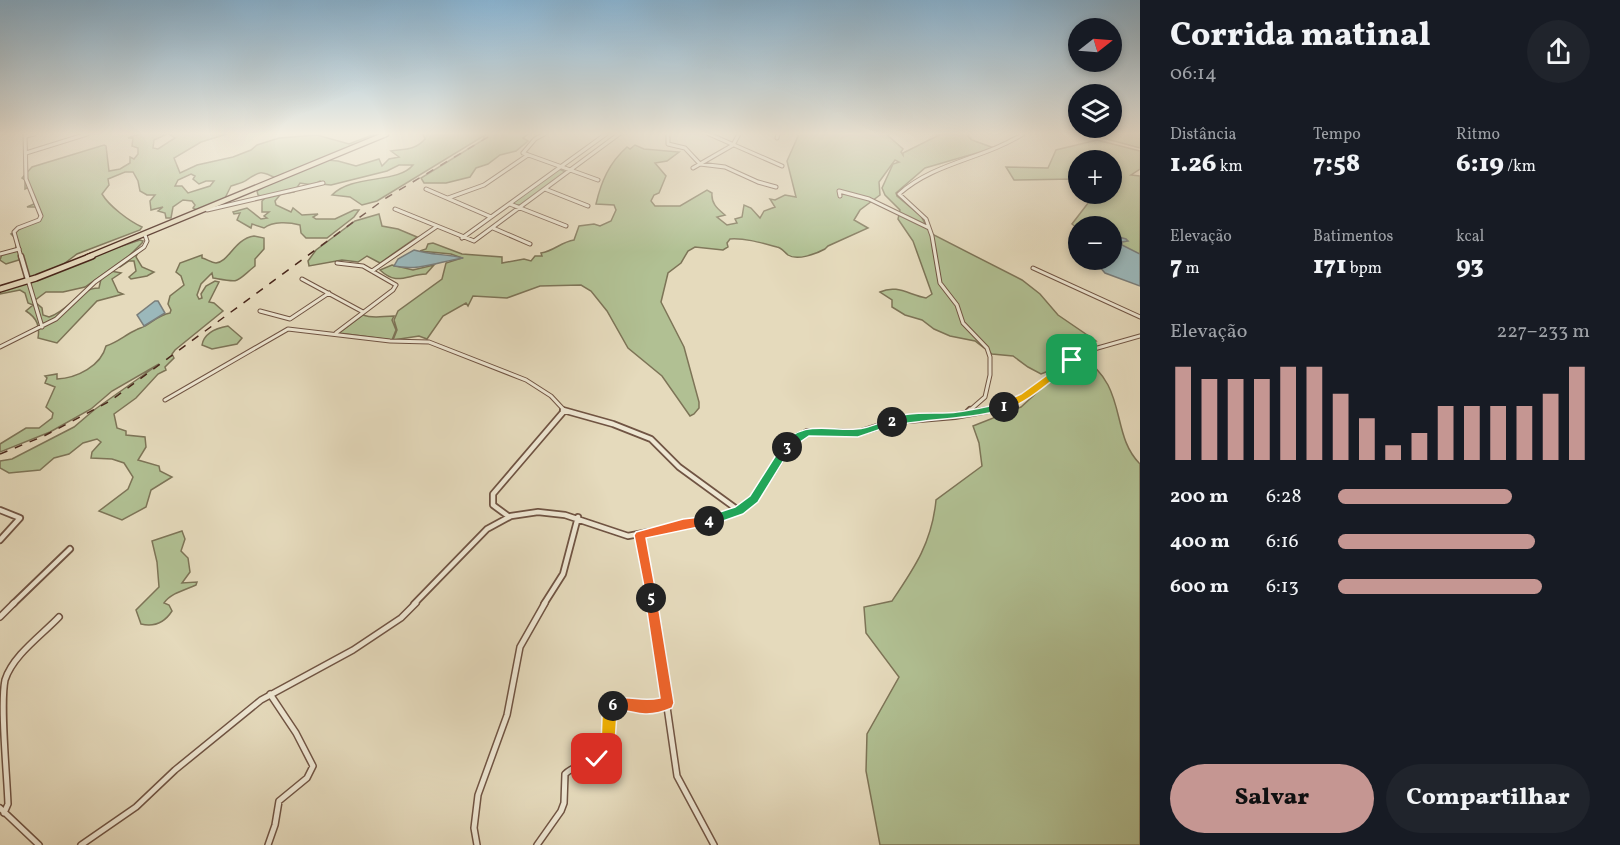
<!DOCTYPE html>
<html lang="pt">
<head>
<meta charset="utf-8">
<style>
	body { margin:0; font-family:Vollkorn,serif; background:#20242c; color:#f1f3f6; height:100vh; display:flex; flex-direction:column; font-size:22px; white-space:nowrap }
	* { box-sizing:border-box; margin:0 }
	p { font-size:20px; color:#9ea1a6 }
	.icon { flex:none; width:33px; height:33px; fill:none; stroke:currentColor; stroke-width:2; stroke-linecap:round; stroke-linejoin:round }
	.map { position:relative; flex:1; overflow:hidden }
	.drawer { display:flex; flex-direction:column; background:#171b24; width:480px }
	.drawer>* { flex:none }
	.needle { width:39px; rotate:73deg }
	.buttons { position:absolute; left:1068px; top:18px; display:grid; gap:12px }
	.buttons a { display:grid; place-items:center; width:54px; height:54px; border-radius:50%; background:#171b24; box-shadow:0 3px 9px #0003; font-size:30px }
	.pin { position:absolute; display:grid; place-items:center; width:51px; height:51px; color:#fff; margin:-26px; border-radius:12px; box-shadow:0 3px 9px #0006 }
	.km { position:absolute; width:30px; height:30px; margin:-15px; border-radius:50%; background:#222; color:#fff; font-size:16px; line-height:30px; text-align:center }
	.round { display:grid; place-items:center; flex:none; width:63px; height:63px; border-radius:32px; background:#20242c }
	.summary { display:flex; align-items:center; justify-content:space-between; height:102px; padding:0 30px }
	h1 { font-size:33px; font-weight:800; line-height:45px }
	.stats { display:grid; grid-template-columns:repeat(3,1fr); gap:9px; height:102px; padding:6px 30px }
	.stats div { display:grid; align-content:center }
	.stats b { font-size:26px; font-weight:800 }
	.stats small { font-size:16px; font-weight:400 }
	.stats p { font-size:16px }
	.chart { height:168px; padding:12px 30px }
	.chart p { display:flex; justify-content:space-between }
	.chart svg { width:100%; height:108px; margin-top:6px; stroke:#c59692; stroke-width:6 }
	.cta { display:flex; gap:12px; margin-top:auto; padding:12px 30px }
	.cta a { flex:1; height:69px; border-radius:36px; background:#c59692; color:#111; font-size:24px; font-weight:800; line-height:69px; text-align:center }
	.cta a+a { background:#20242c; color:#f1f3f6 }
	ul { padding:0 30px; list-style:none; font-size:20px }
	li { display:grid; grid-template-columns:96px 72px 1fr; align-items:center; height:45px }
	li i { height:15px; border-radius:8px; background:#c59692 }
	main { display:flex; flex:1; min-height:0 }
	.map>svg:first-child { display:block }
</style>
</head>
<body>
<main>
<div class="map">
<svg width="1140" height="845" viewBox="0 0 1140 845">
	<rect width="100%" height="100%" fill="#e5dabc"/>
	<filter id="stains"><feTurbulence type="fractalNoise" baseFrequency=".00333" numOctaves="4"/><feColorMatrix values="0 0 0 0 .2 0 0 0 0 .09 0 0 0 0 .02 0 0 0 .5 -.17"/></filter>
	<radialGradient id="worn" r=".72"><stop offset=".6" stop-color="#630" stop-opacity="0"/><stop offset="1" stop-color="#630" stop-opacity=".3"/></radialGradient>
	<!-- green -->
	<path fill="#b1c093" stroke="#7d7457" stroke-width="1.5" fill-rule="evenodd" d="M139,134h28l-13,6 -1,8 5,1 17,-11 -6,-4h58l-26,8 -27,16 6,15 17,-8 36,-8 18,-7 6,-5 22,-7 38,-3 32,9 26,-10 -8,7 -40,19 11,1 18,5 23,-7 3,7 7,-7 10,-2 -8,-6c13,-2 25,-1 34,-12l-2,-5h105l-5,4 5,3 -12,10 -16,4 -12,9 -12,4 -6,9 -24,6h-22l-3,-5 62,-38 2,-5 -108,66 -15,4 -12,-8 -18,-2c20,-21 66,-11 81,-30h-14l-12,6 -56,14 -10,-1 -1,-3 -7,4 -13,-2 -6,9 -20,3h6l-5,6 1,4 15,7 2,-4 9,7 16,-1 -5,3 3,2h19l19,-9h5l-5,7 -27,21h-21l-5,-5 -1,-8c-11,-3 -27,-4 -36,3l-12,-4 -1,4 -14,-8 3,-7 -6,1 -1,-2 14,-4 14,11 6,-1 -3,-2 5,-4h-7v-11l3,-3 -7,-3 -1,-4 20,-12c-16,-9 -17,-8 -32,2 -3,2 -9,3 -14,5l-6,12 -27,13 -5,-3 2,-3 -3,-4 -9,-1 -10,7 -2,11h-5l-1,-5 -7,-2 5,-4 -12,3 -1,-9 5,-6h-8l-7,-4 -2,-10 -5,-9h-8l-17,7 1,6 -7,9c7,12 27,27 40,33l-2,3 -63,24 -16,12 79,-26 3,1 -1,2 -13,13 9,-4 -2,5 6,10 12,5 -7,4 -16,3 -2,-2 7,-6 -2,-10h-5l-9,6 -2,-3 -33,23 -22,5h-17l-12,9 8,7 1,7 6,2c20,-6 29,-29 50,-29l2,-9 10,-8 10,2 -9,6 6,13 5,2 -26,7 -40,42 -19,-5c2,-12 -1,-20 -12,-27l7,-6 -5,-2 -3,-10 -5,-3 -20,4v-7l26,-6 -4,-22 -16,5 -6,-4 2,-6 14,-3v-12l-5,-5 29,-16 -3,-11h-10l7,-3 -2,-14 -3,-3 -4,2v-9l-3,-2 10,-11 72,-22 2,1 3,25 11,-2 10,-6v-6l4,2 4,-5v-6l-6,-2 1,-8h-5zM191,174l4,2 -2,3 6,5 7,-3h8l-4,5 -22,7 -6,-7h-7l3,-6z
		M799,134h87l17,15 -2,3 2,3v-2l38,-19h25l6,6 22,8 -69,20 -29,25 1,3 24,20 9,17 92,47 18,14 18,21 38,26 -20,7 -30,24 -5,2 -13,-7 -15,-11 -21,-2 -17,-13 -25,-5 -16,-7 -12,-9 -17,-5 -13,-8v-7l-12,-8c17,-8 29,3 46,6l6,-4 -19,-53 -15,-22 2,-9 -15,-15 -3,-7 11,-24 6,-2 -4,-2 -16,22 1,13 -20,15 -6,10 14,8 -40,18 -3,3c-9,5 -28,12 -37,6 -4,-3 -6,-7 -11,-8 -15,-4 -31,-9 -47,-8l-3,4 1,4 -5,3 -28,-3 -7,4 -7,12 -13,10 -7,29 23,45 15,55v6l-5,6 -4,2 -28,-40 -34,-28 -21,-37 -16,-20 -10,-6 -41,1 -33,12 -34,-2 -5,10 -2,-3 -23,13 -16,23 -8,-3 -26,4 4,-10 -3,-10 4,-9 44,-32 4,-16 16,-5 -11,-4 -31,-3 6,-2 2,-5 5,-1 29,11 40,3v6l22,-4 7,2 4,-5h7l-1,-3c13,-2 20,-11 33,-13l5,-14 15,-2 6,2 11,-5 5,-11 -2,-5 -18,-1c5,-22 13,-41 31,-57l3,2 5,-4 9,4 35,3 -12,9 -12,2 11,13 -7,17 -5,2 -3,6 4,5h25l27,-16 5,3c-1,11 6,16 13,22l-8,2 10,8 10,-2 -2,-4 7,-2 2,-12 7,3 9,10 4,-7 11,-4 -5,-8 5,1 10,-5 11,2 -9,-36z
		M1095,134h45v14l-44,-12z
		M1097,140l43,11v18l-9,6 9,1v106l-28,-24v-32h-34v3l-6,-5 23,-30h17v-34h-34v21l-4,-2 -60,1 -8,-13 42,1 8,-18z
		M559,169l7,3 -44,33h-7l-1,-3z
		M379,214l3,12 16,3 19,8 -37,26 -13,-7 -9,6 -16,-2 -33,6 -1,-5 8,-11 39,-29z
		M254,236l10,2v11l-9,10v7c-21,17 -14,17 -42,12l-1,-5 -11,11 -4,11 2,4 3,-1 -1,-4 5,-8 9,-5 4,1 -10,20 5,1 9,8 -48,39 -3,4 2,4 -9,9 1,3 -8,4 -22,24 -22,16 3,14 9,3v4l19,2 1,10 -8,13 21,6 1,5 12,6 -21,13 -5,17 -24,13 -23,-9 29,-22 5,-12 -9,-14 -12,-4 -21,-1 1,-6 9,-10 -4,-3 -14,4 -14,11 -15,4 -14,12 -31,3 -9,-5v-7l12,-2 62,-32 20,-17 65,-46 -47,27 -21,18 -41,23 -50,20v-8l26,-16h13l13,-10 1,-5 -7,-6 9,-20 -10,-4 2,-5 -2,-2 12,-2v5c20,-1 44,-13 49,-33 12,-4 19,-11 30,-16 3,-2 6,-2 9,-4 9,-5 14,-11 25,-13l1,-3 -3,-6 2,-8 14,-11 -3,-9 -5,-4 4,-9 22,-8v3c5,1 9,5 14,5 13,-1 18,-24 38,-27z
		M392,265l21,5 21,-5 -8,9c-20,1 -29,12 -46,-4z
		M363,315c10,4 20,1 31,1l-2,4 4,10 -4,10 -53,-7z
		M228,326l14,12 -5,6 -25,5 -10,-4c2,-12 15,-17 26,-19z
		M1080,353c11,10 21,19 28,32 14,27 10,57 32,79v381h-260l-14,-74 1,-37 32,-57 -33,-44 -2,-26 28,-6c23,-34 40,-59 44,-101l46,-34 -3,-23 -6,-17 48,-19z
		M182,531l3,8 -4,12 7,7 2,14 -8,11 15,-1 -1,3c-11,5 -25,8 -32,18l5,2 3,6c-7,11 -18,16 -31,13l-5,-14 23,-23 -2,-25 -5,-21z"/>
	<!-- water -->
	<path fill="#9bb8bb" stroke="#7a7e7b" stroke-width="1.5" d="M1112,235l14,4 2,2 -6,1v3l18,9v32l-35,-13 -6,-7 -13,-6h26z
		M414,250c17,5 32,4 49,8 -25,4 -44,13 -69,8l4,-7z
		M155,301h3l7,12 -21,13 -7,-11z"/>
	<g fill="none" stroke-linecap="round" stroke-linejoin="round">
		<!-- minor-far2 casing -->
		<g stroke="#705443" stroke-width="5">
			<path id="minor-far2" d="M544,134l-9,5 -12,14 75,27
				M668,134v10l17,4 15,16 25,3 33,15 18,5
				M709,134l73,32
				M26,136l8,-2
				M777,138l1,-4
				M26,153l61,-19
				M693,168l40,-23 6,-11
				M426,189l65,28
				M545,189l43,17
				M840,196l-1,-5 30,8 60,29
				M448,198l36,-13 44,-30
				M510,204l56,22
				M395,209l79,32 145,-107
				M207,210l116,-27
				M493,228l37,16
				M462,238l144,-104
				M0,254l19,-5
				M1033,268l107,49
				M372,271l64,-44
				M302,279l61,33
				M28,280l14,47
				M260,311l30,8 39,-26
				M336,333l57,-43 3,-5 -33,-19 -26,-3
				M0,347l56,-28 39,-37 49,-35 3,-6 -2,-6
				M165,400l123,-71 102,12 39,1 97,38 25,16 14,15
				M969,411l16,-14 5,-22v-18l-3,-9 -24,-25 -6,-18 -17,-22 -8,-47 -6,-17 -27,-25c36,-32 84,-35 124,-60
				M980,411l24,-4 21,-11 55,-43 60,-17"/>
		</g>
		<!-- minor-far1 casing -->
		<g stroke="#705443" stroke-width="8">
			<path id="minor-far1" d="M563,410l50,14 38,15 28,28 59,43
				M968,412l2,-2
				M0,510l20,8 -20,22
				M508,516l-15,-11v-11l71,-83
				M640,535l12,69
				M13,604l57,-55
				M414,604l73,-75 24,-13 27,-4 27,3 63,21 89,-17 29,-13 15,-16 29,-46 17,-12 51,1 38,-12 59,-5 33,-6
				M544,604l19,-30 15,-57"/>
		</g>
		<!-- minor casing -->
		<g stroke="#705443" stroke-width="8">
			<path id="minor" d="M652,603l25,173 37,69
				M0,617l14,-14
				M0,808l39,37
				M4,813l4,-9c-1,-29 -8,-99 -3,-124 8,-25 37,-45 54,-63
				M81,845l55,-38 39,-37 86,-70 92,-50 48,-32 15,-15
				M268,845l7,-20 4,-24 28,-23 6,-12 -17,-33 -26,-39
				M477,845l-3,-17 4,-33 29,-80 13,-68 25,-44
				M537,845l24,-34 3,-8 1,-29c10,-10 23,-9 34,-16 18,-11 8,-36 15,-53l8,-2 23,5 22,-5"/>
		</g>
		<!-- tertiary-far1 casing -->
		<g stroke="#705443" stroke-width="5">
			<path id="tertiary-far1" d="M21,257l-7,-25 4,-4 21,-8 2,-4 -15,-37 -1,-45"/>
		</g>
		<!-- tertiary casing -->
		<g stroke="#705443" stroke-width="7">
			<path id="tertiary" d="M21,256l7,24"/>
		</g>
		<!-- primary-far1 casing -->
		<g stroke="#49271b" stroke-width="7">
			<path id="primary-far1" d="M88,257l298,-123"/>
		</g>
		<!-- primary casing -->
		<g stroke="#49271b" stroke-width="8">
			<path id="primary" d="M0,289l36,-11 56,-22"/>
		</g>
		<!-- minor-far2 -->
		<use href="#minor-far2" stroke="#eee7d3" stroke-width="3"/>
		<!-- minor-far1 -->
		<use href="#minor-far1" stroke="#eee7d3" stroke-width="4.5"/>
		<!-- minor -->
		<use href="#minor" stroke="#eee7d3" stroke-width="5"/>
		<!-- tertiary-far1 -->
		<use href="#tertiary-far1" stroke="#eee7d3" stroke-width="3"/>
		<!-- tertiary -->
		<use href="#tertiary" stroke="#eee7d3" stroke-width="4"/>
		<!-- primary-far1 -->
		<use href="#primary-far1" stroke="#e5dabc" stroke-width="4.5"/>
		<!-- primary -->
		<use href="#primary" stroke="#e5dabc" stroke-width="5"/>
		<!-- rail -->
		<path stroke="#49271b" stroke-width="1.5" stroke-dasharray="8 8" stroke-linecap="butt" d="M0,454l44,-18 66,-35 276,-203 107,-64"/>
	</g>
	<!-- sky -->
	<linearGradient id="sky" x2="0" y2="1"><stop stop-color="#89b6d6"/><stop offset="0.53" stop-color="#f3eee1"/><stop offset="1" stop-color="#f3eee1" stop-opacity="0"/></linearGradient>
	<rect width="1140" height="252" fill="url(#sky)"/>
	<!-- split-1 -->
	<path fill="#f5b400" stroke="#fff" stroke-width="1.5" d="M1072,357l3,1v4c-16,12 -56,50 -75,47v-5l21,-10z"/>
	<!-- split-2 -->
	<path fill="#22a559" stroke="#fff" stroke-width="1.5" d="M1004,403l5,4 -2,2c-38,11 -77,9 -115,17l-5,-4c12,-13 53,-7 70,-10 16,-2 31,-6 47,-9z"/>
	<!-- split-3 -->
	<path fill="#22a559" stroke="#fff" stroke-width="1.5" d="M892,418l5,4 -1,2 -38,13 -49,-1 -22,15 -5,-4c17,-28 47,-16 74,-18 12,0 25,-7 36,-11z"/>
	<!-- split-4 -->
	<path fill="#22a559" stroke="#fff" stroke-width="1.5" d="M787,443l5,4 -34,55 -15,12 -34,12 -4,-2v-7l30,-10 15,-11 33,-52z"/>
	<!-- split-5 -->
	<path fill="#f0652b" stroke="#fff" stroke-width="1.5" d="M709,516l4,1v7l-67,14 11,60 -2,4h-8l-13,-67 2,-3 47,-13z"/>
	<!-- split-6 -->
	<path fill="#f0652b" stroke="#fff" stroke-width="1.5" d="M651,593l6,5 17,105 -2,5c-7,3 -17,6 -25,6 -14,1 -19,-7 -34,-1l-5,-2 -2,-5 2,-5c21,-8 30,2 52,-3l-15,-100z"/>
	<!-- split-7 -->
	<path fill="#f5b400" stroke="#fff" stroke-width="1.5" d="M613,700l5,1 1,5c-7,22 4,50 -22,60l-5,-2 -2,-5 11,-13 1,-29 6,-16z"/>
	<rect width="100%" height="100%" filter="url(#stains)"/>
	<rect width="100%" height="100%" fill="url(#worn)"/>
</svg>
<div class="buttons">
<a><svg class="needle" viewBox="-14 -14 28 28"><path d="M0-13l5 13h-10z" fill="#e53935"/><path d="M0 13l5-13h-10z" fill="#9ea1a6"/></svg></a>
<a><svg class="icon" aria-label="layers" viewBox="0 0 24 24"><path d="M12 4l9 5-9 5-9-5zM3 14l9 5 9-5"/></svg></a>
<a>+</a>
<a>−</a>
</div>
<div class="pin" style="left:1072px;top:360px;background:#1e9e55"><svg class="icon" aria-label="arrive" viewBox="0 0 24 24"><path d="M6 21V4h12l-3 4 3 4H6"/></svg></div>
<div class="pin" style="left:597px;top:759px;background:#d93025"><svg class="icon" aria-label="check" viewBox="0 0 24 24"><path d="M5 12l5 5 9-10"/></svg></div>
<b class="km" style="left:1004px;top:407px">1</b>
<b class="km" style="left:892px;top:422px">2</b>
<b class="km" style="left:787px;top:447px">3</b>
<b class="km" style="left:709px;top:521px">4</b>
<b class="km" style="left:651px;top:598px">5</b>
<b class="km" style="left:613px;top:706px">6</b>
</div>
<section class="drawer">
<div class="summary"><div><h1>Corrida matinal</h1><p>06:14</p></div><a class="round"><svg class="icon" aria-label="share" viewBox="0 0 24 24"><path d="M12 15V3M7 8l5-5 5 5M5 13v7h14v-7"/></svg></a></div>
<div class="stats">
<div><p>Distância</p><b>1.26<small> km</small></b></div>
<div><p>Tempo</p><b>7:58</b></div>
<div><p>Ritmo</p><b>6:19<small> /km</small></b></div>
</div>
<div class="stats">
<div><p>Elevação</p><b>7<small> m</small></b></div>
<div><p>Batimentos</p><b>171<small> bpm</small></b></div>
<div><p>kcal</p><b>93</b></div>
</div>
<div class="chart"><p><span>Elevação</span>227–233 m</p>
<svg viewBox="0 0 160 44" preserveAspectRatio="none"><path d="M5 44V6M15 44V11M25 44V11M35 44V11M45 44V6M55 44V6M65 44V17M75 44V27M85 44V38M95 44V33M105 44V22M115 44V22M125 44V22M135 44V22M145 44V17M155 44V6"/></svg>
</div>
<ul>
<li><b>200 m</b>6:28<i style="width:69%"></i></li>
<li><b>400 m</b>6:16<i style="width:78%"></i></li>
<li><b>600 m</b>6:13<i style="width:81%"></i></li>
</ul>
<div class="cta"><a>Salvar</a><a>Compartilhar</a></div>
</section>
</main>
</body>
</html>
